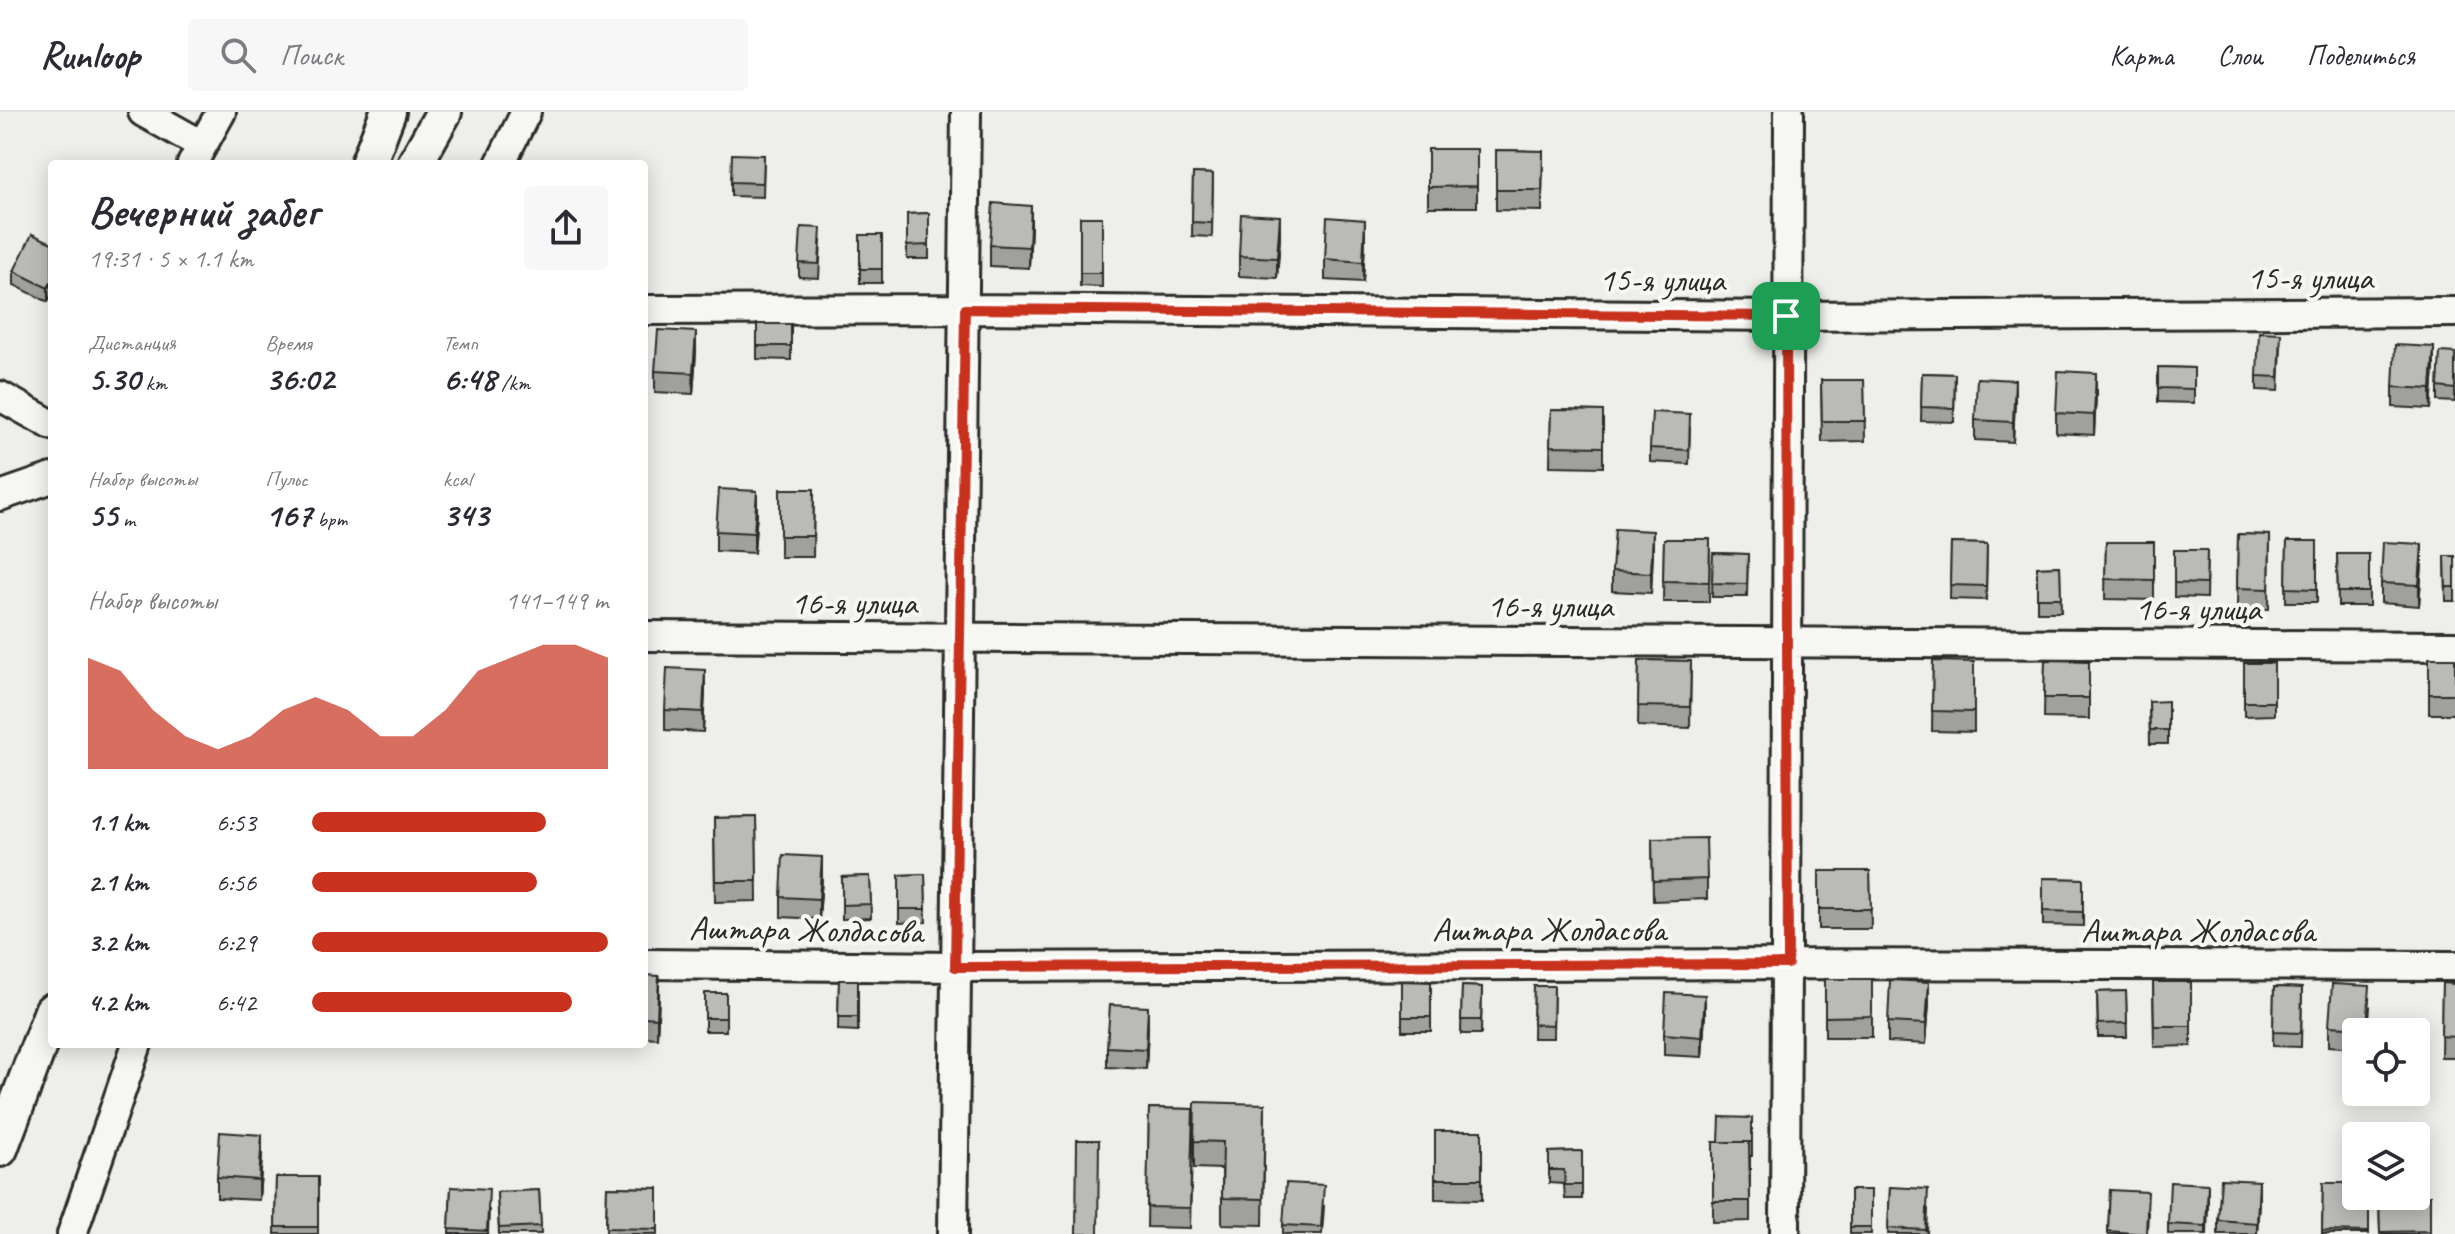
<!DOCTYPE html>
<html lang="ru">
<head>
<meta charset="utf-8">
<style>
	body { margin:0; font-family:Caveat,sans-serif; background:#f7f7f7; color:#2b2b33; height:100vh; display:flex; flex-direction:column; font-size:30px; white-space:nowrap }
	* { box-sizing:border-box; margin:0 }
	p { font-size:26px; color:#7c7c81 }
	.icon { flex:none; width:44px; height:44px; fill:none; stroke:currentColor; stroke-width:2; stroke-linecap:round; stroke-linejoin:round }
	.map { position:relative; flex:1; overflow:hidden }
	.panel { position:absolute; left:48px; top:48px; width:600px; height:888px; display:flex; flex-direction:column; background:#fff; border-radius:8px; box-shadow:0 4px 20px #0003 }
	.panel>* { flex:none }
	.controls { position:absolute; left:2342px; top:906px; display:grid; gap:16px }
	.controls a { display:grid; place-items:center; width:88px; height:88px; border-radius:8px; background:#fff; box-shadow:0 4px 20px #0003; font-size:40px }
	.pin { position:absolute; display:grid; place-items:center; width:68px; height:68px; color:#fff; margin:-34px; border-radius:16px; box-shadow:0 4px 12px #0006 }
	.round { display:grid; place-items:center; flex:none; width:84px; height:84px; border-radius:8px; background:#f7f7f7 }
	.overview { display:flex; align-items:center; justify-content:space-between; height:136px; padding:0 40px }
	h1 { font-size:44px; font-weight:700; line-height:60px }
	.stats { display:grid; grid-template-columns:repeat(3,1fr); gap:12px; height:136px; padding:8px 40px }
	.stats div { display:grid; align-content:center }
	.stats b { font-size:34px; font-weight:700 }
	.stats small { font-size:22px; font-weight:400 }
	.stats p { font-size:22px }
	.chart { height:224px; padding:16px 40px }
	.chart p { display:flex; justify-content:space-between }
	.chart svg { width:100%; height:144px; margin-top:8px; fill:#c8321e; opacity:.7 }
	ul { padding:0 40px; list-style:none; font-size:26px }
	li { display:grid; grid-template-columns:128px 96px 1fr; align-items:center; height:60px }
	li i { height:20px; border-radius:10px; background:#c8321e }
	header { display:flex; align-items:center; gap:48px; box-sizing:border-box; height:112px; padding:0 40px; background:#fff; border-bottom:2px solid #e1e1e2 }
	header strong { font-size:38px }
	nav { display:flex; gap:44px; margin-inline-start:auto; font-size:28px }
	.search { width:560px; height:72px; background:#f7f7f7; display:flex; align-items:center; gap:20px; box-sizing:border-box; padding:0 28px; border-radius:8px; color:#7c7c81; font-size:30px }
	.map>svg:first-child { display:block }
</style>
</head>
<body>
<header>
<strong>Runloop</strong>
<div class="search"><svg class="icon" aria-label="search" viewBox="0 0 24 24"><circle cx="10" cy="10" r="6"/><path d="M15 15l6 6"/></svg>Поиск</div>
<nav><a>Карта</a><a>Слои</a><a>Поделиться</a></nav>
</header>
<div class="map">
<svg width="2455" height="1122" viewBox="0 0 2455 1122">
	<rect width="100%" height="100%" fill="#eeeeea"/>
	<filter id="ink" filterUnits="userSpaceOnUse"><feTurbulence type="fractalNoise" baseFrequency=".0125" numOctaves="2"/><feDisplacementMap in="SourceGraphic" scale="16" xChannelSelector="R" yChannelSelector="G"/><feConvolveMatrix kernelMatrix="1 2 1 2 8 2 1 2 1" color-interpolation-filters="sRGB"/></filter>
	<g filter="url(#ink)">
		<g fill="none" stroke-linecap="round" stroke-linejoin="round">
			<!-- minor casing -->
			<g stroke="#2b2b2b" stroke-width="34">
				<path id="minor" d="M143,0l59,33
					M192,52l29,-52
					M500,52l26,-52
					M644,198l321,-1 821,7 669,-4
					M0,284l52,29
					M0,384l52,-18
					M644,524l1811,10
					M644,852l311,3 833,-3 667,2
					M72,1122l65,-190
					M953,1122l13,-1122
					M1785,1122l4,-1122"/>
			</g>
			<!-- major casing -->
			<g stroke="#2b2b2b" stroke-width="40">
				<path id="major" d="M368,52l20,-52
					M415,52l29,-52
					M0,1037l52,-138"/>
			</g>
			<!-- minor -->
			<use href="#minor" stroke="#f6f6f2" stroke-width="28"/>
			<!-- major -->
			<use href="#major" stroke="#f6f6f2" stroke-width="34"/>
		</g>
		<!-- wall -->
		<path fill="#a0a09d" stroke="#2b2b2b" stroke-width="2" d="M1428,37h49v58h-49z
			M1496,38l47,1 -1,60 -46,-1z
			M764,43l-1,42 -32,-1v-14z
			M1193,61l20,1 -1,63 -20,-1z
			M929,101v46h-22v-45z
			M1080,105h22v70l-22,-1z
			M1031,114l-2,42 -39,-2v-21z
			M860,123h22v48h-22z
			M1280,125l-3,41 -38,-2v-20z
			M1365,128l-2,42 -38,-2v-21z
			M821,130l-2,36 -20,-1v-14z
			M52,131v51l-4,8 -34,-17v-14z
			M757,212h34v36l-34,-1z
			M2281,234l-2,45 -22,-1v-14z
			M696,240l-3,42 -38,-2v-21z
			M2455,241v49l-17,-1v-14z
			M2158,255l36,1v35l-36,-1z
			M2434,256l-3,41 -38,-2v-20z
			M1922,261l33,1 -1,48 -33,-1z
			M1821,268h43l1,61 -43,1z
			M2096,282l-2,41 -38,-2v-20z
			M2015,288l-2,42 -38,-2v-20z
			M1551,298l52,1v56l-53,-1z
			M1690,316l-1,36 -39,-2v-14z
			M780,377h34l-1,68h-33z
			M757,400l-3,41 -38,-2v-20z
			M2238,422l32,1 -1,74 -32,-1z
			M1664,427h46l-1,63h-46z
			M2287,429h30v61h-31z
			M2106,430h48v58l-49,-1z
			M1951,431l36,1 -1,56 -36,-1z
			M2174,438h33l-1,48 -32,-1z
			M1653,440l-2,41 -39,-2v-20z
			M1713,441l35,1 -1,43h-35z
			M2337,442h32v52h-31z
			M2445,444h10v45h-9z
			M2422,452l-3,42 -38,-3v-20z
			M2060,454l1,46h-24v-45z
			M2429,546h26v56h-26z
			M1639,548l52,1 -1,67 -52,-2z
			M2045,548l44,1v58l-45,-1z
			M1933,549l41,1v70l-42,-1z
			M2244,551h30v52l-30,1z
			M705,579l-2,41 -38,-2v-20z
			M2149,590l19,28v14h-18z
			M756,705l1,84 -42,1 -1,-84z
			M1652,727l55,40v20l-54,2z
			M1819,759h51l1,58h-52z
			M925,762l1,48 -27,1v-48z
			M870,764l1,42 -29,1v-42z
			M822,766l-3,41 -38,-2v-20z
			M2043,766l40,1v47l-40,-1z
			M644,863l15,21 -2,42 -13,-1z
			M1825,867h47v58h-47z
			M839,868h19v51l-20,-1z
			M1402,869l29,1v49h-29z
			M2153,870h38v64l-37,1z
			M2442,871l13,1v73h-14z
			M1462,874l20,1 -1,47h-20z
			M1534,874h20l-1,52h-20z
			M2274,875l28,1 -1,59 -28,-1z
			M2126,879l1,46h-29l-1,-45z
			M705,881h21v38h-21z
			M1929,891l-3,41 -38,-2v-20z
			M2370,895l-2,25h-12v16l-27,-2v-20z
			M1705,903l-3,42 -38,-2v-21z
			M1148,916l-2,41 -39,-2v-20z
			M1265,992l-2,121 -41,-1v-55l-28,-1v-27z
			M1149,996l44,1 -3,119 -43,-1z
			M1752,1006v38h-2v65l-37,1v-80h6z
			M1435,1019h47v69l-47,-1z
			M1582,1039v48h-17l-1,-15 -15,-1v-31z
			M262,1044l-3,44 -42,-2v-21z
			M276,1065h42v57h-43z
			M2323,1071l46,13v38h-47z
			M451,1075l38,23 -1,24h-39z
			M607,1075l51,1v46h-52z
			M1890,1075l38,22 -1,25h-39z
			M539,1078l2,44h-42l-2,-42z
			M1850,1078h21v44h-21z
			M2110,1078l38,22 -1,22h-39z
			M2430,1083v39h-50l-1,-38z
			M2259,1089l-2,33h-39v-14z
			M2208,1093l-1,29h-39v-10z
			M1324,1094l-2,28h-39v-9z"/>
		<!-- shaded-wall -->
		<path fill="#828280" stroke="#2b2b2b" stroke-width="2" d="M1031,94v20l-2,42v-21z
			M1280,104v21l-3,41v-20z
			M1365,108v20l-2,42v-20z
			M52,168v14l-4,8v-14z
			M696,220v20l-3,42v-21z
			M2434,235v21l-3,41v-20z
			M2096,261v21l-2,41v-20z
			M2015,268v20l-2,42v-20z
			M757,379v21l-3,41v-20z
			M1653,419v21l-2,41v-20z
			M2422,432v20l-3,42v-21z
			M705,558v21l-2,41v-20z
			M822,745v21l-3,41v-20z
			M659,864v20l-2,42v-20z
			M1929,870v21l-3,41v-20z
			M1705,883v20l-3,42v-20z
			M1148,895v21l-2,41v-20z
			M262,1023v21l-3,44v-20z
			M2259,1069v20l-2,33v-11z
			M2208,1072v21l-2,29v-8z"/>
		<!-- building -->
		<path fill="#babab7" stroke="#2b2b2b" stroke-width="2" d="M1428,37h49v37l-49,1z
			M1496,38l47,1 -1,39h-46z
			M732,42l32,1 -1,28 -32,-1z
			M1193,61l20,1 -1,49 -20,-1z
			M993,91l38,3 -2,41 -39,-2z
			M929,101v32l-22,1v-32z
			M1241,102l39,2 -3,42 -38,-2z
			M1080,105h22v56h-22z
			M1327,105l38,3 -2,42 -38,-3z
			M801,115l20,1 -2,36 -20,-1z
			M32,122l20,9v37l-4,8 -34,-17z
			M860,123h22v34h-22z
			M757,212h34v22h-34z
			M658,218l38,2 -3,41 -38,-2z
			M2259,220l22,1 -2,44 -22,-1z
			M2395,233l39,2 -3,42 -38,-2z
			M2440,240l15,1v36l-17,-2z
			M2158,255l36,1v21l-36,-1z
			M2058,259l38,2 -2,42 -38,-2z
			M1922,261l33,1 -1,34 -33,-1z
			M1977,266l38,2 -2,42 -38,-2z
			M1821,268h43l1,41h-43z
			M1551,298l52,1v36l-53,-1z
			M1652,300l38,2 -1,36 -39,-2z
			M719,377l38,2 -3,42 -38,-2z
			M780,377h34l-1,47h-33z
			M1615,417l38,2 -2,42 -39,-2z
			M2238,422l32,1 -1,54 -32,-1z
			M1664,427h46l-1,43 -46,-1z
			M2287,429h30v48l-31,-1z
			M2106,430h48v38l-49,-1z
			M2383,430l39,2 -3,41 -38,-2z
			M1951,431l36,1 -1,42 -36,-1z
			M2174,438h33l-1,34 -32,-1z
			M1713,441l35,1 -1,30 -35,-1z
			M2337,442h32v38h-31z
			M2445,444h10v31h-9z
			M2060,454l1,32h-24v-31z
			M2429,546h26v36h-26z
			M1639,548l52,1 -1,46 -52,-1z
			M2045,548l44,1v37h-45z
			M1933,549l41,1v50l-42,-1z
			M2244,551h30v39h-30z
			M667,556l38,2 -2,42 -38,-2z
			M2168,589v29h-18l-1,-28z
			M756,705l1,64h-42l-1,-63z
			M1706,726l1,41 -54,2 -1,-42z
			M783,743l39,2 -3,42 -38,-2z
			M1819,759h51l1,38h-52z
			M925,762l1,35h-27v-34z
			M870,764l1,28 -29,1v-28z
			M2043,766l40,1v33l-40,-1z
			M644,863l15,1 -2,42 -13,-1z
			M1825,867h47v37l-47,1z
			M839,868h19v37h-20z
			M1890,868l39,2 -3,42 -38,-2z
			M1402,869l29,1v35h-29z
			M2153,870h38v44h-37z
			M2442,871l13,1v53l-14,-1z
			M2332,872l38,2 -3,42 -38,-2z
			M1462,874l20,1 -1,33h-20z
			M1534,874h20l-1,39 -20,-1z
			M2274,875l28,1 -1,45 -28,-1z
			M2126,879l1,32 -29,1 -1,-32z
			M705,881h21v25h-21z
			M1666,881l39,2 -3,42 -38,-3z
			M1110,893l38,2 -2,42 -39,-2z
			M1195,990l70,2 -2,95 -41,-1 1,-56 -29,-1z
			M1149,996l44,1 -3,99 -43,-1z
			M1720,1005l32,1v24h-33z
			M1435,1019h47v48h-47z
			M220,1020l42,3 -3,45 -42,-3z
			M1077,1028h22l-1,94h-22z
			M1713,1030h36l1,59h-37z
			M1582,1039v34h-17l-1,-15h-15v-18z
			M276,1065h42v50h-43z
			M2221,1067l38,2 -2,42 -39,-3z
			M2170,1070l38,2 -2,42 -38,-2z
			M1286,1071l38,2 -3,42 -38,-2z
			M2323,1071h33v13h13v36l-47,-1z
			M451,1075l38,2 -2,42 -38,-2z
			M607,1075l51,1v41l-52,-1z
			M1890,1075l38,2 -2,41 -38,-2z
			M539,1078l2,36 -42,2 -2,-36z
			M1850,1078h21v37h-21z
			M2110,1078l38,2 -2,42 -38,-3z
			M2416,1083h14v36l-50,1 -1,-36z"/>
	</g>
	<g fill="none" stroke-linecap="round" stroke-linejoin="round" filter="url(#ink)">
		<!-- route casing -->
		<g stroke="#fff" stroke-width="16">
			<path id="route" d="M965,197l821,7 2,648 -833,3z"/>
		</g>
		<!-- route -->
		<use href="#route" stroke="#c8321e" stroke-width="10"/>
	</g>
	<g text-anchor="middle" stroke-width="8" stroke-linejoin="round" paint-order="stroke">
		<!-- street labels -->
		<g font-size="34" fill="#2b2b2b" stroke="#f6f6f2">
			<text x="2310" y="177">15-я улица</text>
			<text x="1662" y="179">15-я улица</text>
			<text x="854" y="502">16-я улица</text>
			<text x="1550" y="505">16-я улица</text>
			<text x="2198" y="508">16-я улица</text>
			<text transform="translate(806 817) rotate(1)" y="12">Аштара Жолдасова</text>
			<text x="1549" y="829">Аштара Жолдасова</text>
			<text x="2198" y="830">Аштара Жолдасова</text>
		</g>
	</g>
</svg>
<div class="controls">
<a><svg class="icon" aria-label="locate" viewBox="0 0 24 24"><circle cx="12" cy="12" r="6"/><path d="M12 2v4M12 18v4M2 12h4M18 12h4"/></svg></a>
<a><svg class="icon" aria-label="layers" viewBox="0 0 24 24"><path d="M12 4l9 5-9 5-9-5zM3 14l9 5 9-5"/></svg></a>
</div>
<div class="pin" style="left:1786px;top:204px;background:#1e9e55"><svg class="icon" aria-label="arrive" viewBox="0 0 24 24"><path d="M6 21V4h12l-3 4 3 4H6"/></svg></div>
<section class="panel">
<div class="overview"><div><h1>Вечерний забег</h1><p>19:31 · 5 × 1.1 km</p></div><a class="round"><svg class="icon" aria-label="share" viewBox="0 0 24 24"><path d="M12 15V3M7 8l5-5 5 5M5 13v7h14v-7"/></svg></a></div>
<div class="stats">
<div><p>Дистанция</p><b>5.30<small> km</small></b></div>
<div><p>Время</p><b>36:02</b></div>
<div><p>Темп</p><b>6:48<small> /km</small></b></div>
</div>
<div class="stats">
<div><p>Набор высоты</p><b>55<small> m</small></b></div>
<div><p>Пульс</p><b>167<small> bpm</small></b></div>
<div><p>kcal</p><b>343</b></div>
</div>
<div class="chart"><p><span>Набор высоты</span>141–149 m</p>
<svg viewBox="0 0 160 44" preserveAspectRatio="none"><path d="M0 44V10L10 14L20 26L30 34L40 38L50 34L60 26L70 22L80 26L90 34L100 34L110 26L120 14L130 10L140 6L150 6L160 10V44z"/></svg>
</div>
<ul>
<li><b>1.1 km</b>6:53<i style="width:79%"></i></li>
<li><b>2.1 km</b>6:56<i style="width:76%"></i></li>
<li><b>3.2 km</b>6:29<i style="width:100%"></i></li>
<li><b>4.2 km</b>6:42<i style="width:88%"></i></li>
</ul>
</section>
</div>
</body>
</html>
